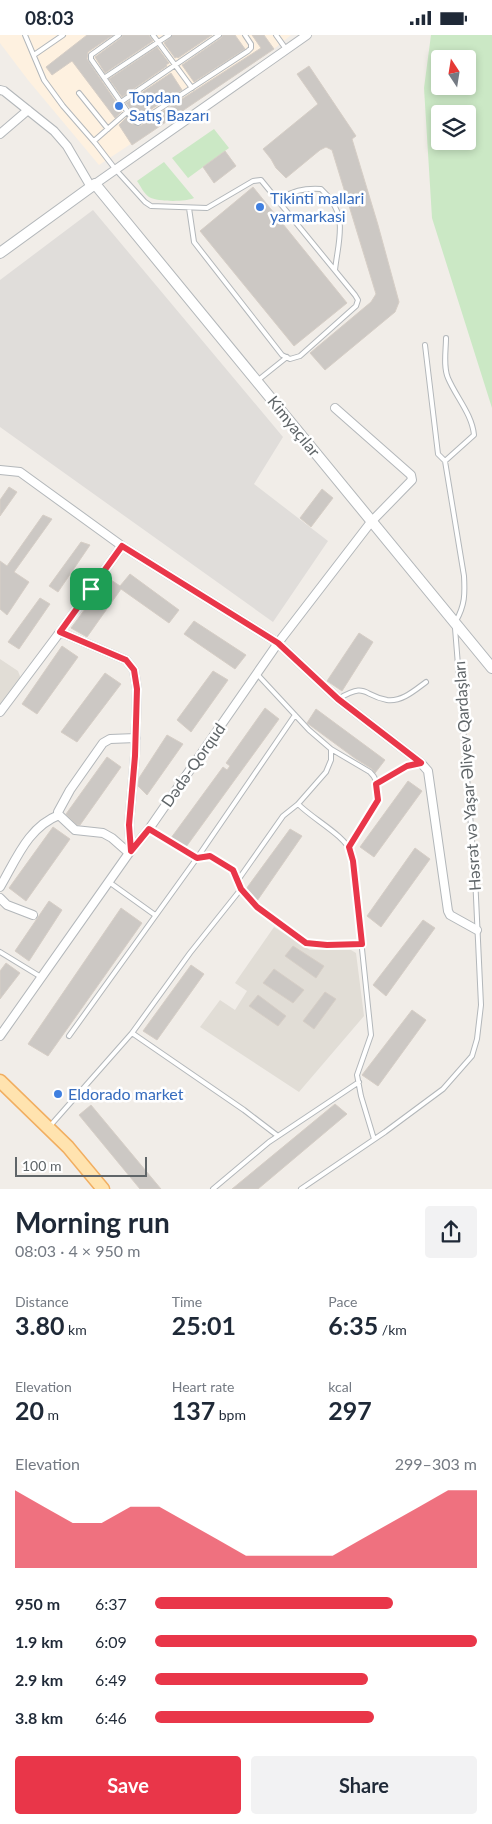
<!DOCTYPE html>
<html lang="en">
<head>
<meta charset="utf-8">
<style>
	body { margin:0; font-family:Lato,sans-serif; background:#f2f2f3; color:#1f2937; height:100vh; display:flex; flex-direction:column; font-size:19px; white-space:nowrap }
	* { box-sizing:border-box; margin:0 }
	p { font-size:16px; color:#747a83 }
	.icon { flex:none; width:28px; height:28px; fill:none; stroke:currentColor; stroke-width:2; stroke-linecap:round; stroke-linejoin:round }
	.map { position:relative; height:1154px; overflow:hidden }
	.panel { display:flex; flex-direction:column; background:#fff; flex:1 }
	.panel>* { flex:none }
	.needle { width:32px; rotate:348deg }
	.controls { position:absolute; left:431px; top:15px; display:grid; gap:10px }
	.controls a { display:grid; place-items:center; width:45px; height:45px; border-radius:5px; background:#fff; box-shadow:0 2px 8px #0003; font-size:25px }
	.scale { position:absolute; left:15px; bottom:12px; width:132px; box-sizing:border-box; padding-left:5px; border:2px solid #5f6568; border-top:0; font-size:14px; line-height:18px; white-space:nowrap; color:#5f6568; -webkit-text-stroke:4px #fff; paint-order:stroke }
	.pin { position:absolute; display:grid; place-items:center; width:42px; height:42px; color:#fff; margin:-21px; border-radius:10px; box-shadow:0 2px 8px #0006 }
	.round { display:grid; place-items:center; flex:none; width:52px; height:52px; border-radius:5px; background:#f2f2f3 }
	.overview { display:flex; align-items:center; justify-content:space-between; height:85px; padding:0 15px }
	h1 { font-size:28px; font-weight:700; line-height:38px }
	.figures { display:grid; grid-template-columns:repeat(3,1fr); gap:8px; height:85px; padding:5px 15px }
	.figures div { display:grid; align-content:center }
	.figures b { font-size:25px; font-weight:700 }
	.figures small { font-size:14px; font-weight:400 }
	.figures p { font-size:14px }
	.chart { height:140px; padding:10px 15px }
	.chart p { display:flex; justify-content:space-between }
	.chart svg { width:100%; height:90px; margin-top:5px; fill:#e93649; opacity:.7 }
	.cta { display:flex; gap:10px; margin-top:auto; padding:10px 15px }
	.cta a { flex:1; height:58px; border-radius:5px; background:#e93649; color:#fff; font-size:20px; font-weight:700; line-height:58px; text-align:center }
	.cta a+a { background:#f2f2f3; color:#1f2937 }
	ul { padding:0 15px; list-style:none; font-size:16px }
	li { display:grid; grid-template-columns:80px 60px 1fr; align-items:center; height:38px }
	li i { height:12px; border-radius:6px; background:#e93649 }
	.status { display:flex; justify-content:space-between; align-items:center; height:35px; padding:0 25px; background:#fff; direction:ltr }
	.status svg { height:14px; fill:currentColor }
	.map>svg:first-child { display:block }
</style>
</head>
<body>
<div class="status"><b>08:03</b><svg viewBox="0 0 49 12"><path d="M0 12V9h3v3zM5 12V6h3v6zM10 12V3h3v9zM15 12V0h3v12zM26 1h20v11H26zM47 4h2v5h-2z"/></svg></div>
<div class="map">
<svg width="492" height="1154" viewBox="0 0 492 1154">
	<rect width="100%" height="100%" fill="#f1ede8"/>
	<!-- commercial -->
	<path fill="#fef1e0" d="M0,0h291l-17,14 -175,116 -71,-85 -28,-37z"/>
	<!-- industrial -->
	<path fill="#e0ddda" d="M93,175l190,227 -29,47 74,57 -55,81 -273,-195v-147z"/>
	<!-- education -->
	<path fill="#e1ddd6" d="M0,624l18,12 3,8 -21,28z
		M274,892l36,23h41l5,3 8,63 -65,76 -99,-65 20,-27 15,10 12,-19 -12,-8z"/>
	<!-- green -->
	<path fill="#cbe8c5" fill-rule="evenodd" d="M431,0h61v373l-60,-190 -8,-130zM440,24h28v27h-28zM440,79h28v27h-28z
		M214,94l15,19 -41,30 -16,-20z
		M164,127l30,36c-9,4 -36,4 -45,-1 -5,-3 -9,-12 -12,-16z"/>
	<!-- building -->
	<path fill="#ccc8c4" stroke="#d6cec6" d="M87,0h26l-25,17 -1,7 35,52 -7,7 -43,-57 -20,14 -6,-8z
		M123,0h26l4,6 -48,32 -10,-16 26,-19z
		M173,0h39l-34,23 -1,-1 -2,1 -11,-15z
		M223,0h12l10,14 -51,33 -12,-17 39,-27z
		M252,0h12l10,14 -142,96 -13,-20 8,-8 5,7 8,2 121,-78z
		M157,12l12,16 -3,2 1,1 -45,31 -13,-18z
		M309,31l47,70 -4,3 26,86 21,77 -4,10 -70,58 -15,-17 61,-51 5,-8 -44,-144 -6,-3 -6,3 -34,28 -10,-10 -5,-9 -8,-10 55,-45 -21,-30z
		M171,38l11,17 -45,28 -11,-15z
		M225,116l11,15 -22,17 -11,-16z
		M253,152l94,116 -53,43 -94,-115z
		M9,452l8,5 -17,24v-16z
		M322,454l11,9 -22,29 -11,-9z
		M43,480l9,4 -38,53 15,10 -22,33 -7,-6v-48l7,5z
		M81,507l9,3 -32,47 -9,-6z
		M130,539l49,36 -10,13 -48,-34 -34,48 -16,-9 37,-50 12,8z
		M40,563l10,6 -31,45 -11,-7z
		M194,586l52,34 -11,14 -51,-35z
		M359,598l14,9 -31,49 -15,-10z
		M62,611l16,11 -41,57 -15,-10z
		M213,636l15,9 -37,52 -14,-12z
		M105,638l16,11 -44,58 -16,-10z
		M265,673l14,11 -93,128 -15,-9 52,-71 4,3 3,-4 -4,-3z
		M316,674l69,51 -10,13 -3,-4 -16,-10 -49,-36z
		M167,700l16,9 -36,51 -9,-9 1,-8z
		M107,722l14,10 -41,58h-3l-11,-11z
		M408,746l14,10 -48,66 -14,-10z
		M53,792l17,12 -44,62 -17,-13z
		M290,794l12,7 -45,65 -11,-12z
		M415,813l15,11 -49,68 -14,-11z
		M49,866l13,9 -33,51 -14,-10z
		M121,873l21,15 -94,133 -20,-12z
		M423,885l12,8 -49,68 -13,-11z
		M293,911l31,20 -8,12 -31,-22z
		M6,928l14,10 -20,26v-28z
		M191,930l13,9 -47,66 -14,-9z
		M274,934l30,21 -11,13 -30,-20z
		M325,957l11,7 -22,30 -11,-8z
		M258,960l28,21 -8,10 -29,-20z
		M412,975l14,10 -48,66 -16,-11z
		M335,1069l12,10 -89,75h-26z
		M91,1070l70,84h-21l-61,-74z"/>
	<g fill="none" stroke-linecap="round" stroke-linejoin="round">
		<!-- service casing -->
		<g stroke="#b3b7ba" stroke-width="6">
			<path id="service" d="M25,0l19,45 19,26 33,38 20,26 29,32 6,4 56,2 46,-27 8,-1 94,115 3,5 -2,6 -56,50 -10,3 -8,-4 -88,-113 -5,-34
				M119,0l-28,20v4l43,62 4,2 110,-72 3,-3v-4l-6,-9
				M153,0l39,53
				M276,0l10,14
				M34,20l29,-20
				M104,43l65,-43
				M79,58l29,36
				M121,67l98,-67
				M94,106l33,-29
				M277,165c17,-9 25,-12 44,-11 28,25 18,47 14,81
				M425,310l13,109 7,7 19,115c1,18 1,29 -8,45
				M257,346l30,-24
				M445,426l29,-26c-2,-21 -18,-38 -26,-57 -5,-11 -2,-28 -2,-40
				M257,639l52,56 22,19v11l-5,12 -28,32c16,16 45,30 54,49l19,182 -14,40 4,21 13,43
				M338,664c30,-17 23,-4 49,1 15,2 28,-10 39,-18
				M331,714l39,23c22,21 -9,55 -21,75
				M377,749l30,-18 12,-3
				M150,794l47,29 13,-2 23,14 8,19 16,18 50,36 20,2 35,-1
				M238,845l45,-64 15,-12
				M109,847l46,33
				M0,917l41,25
				M132,998l112,77 34,26
				M69,1001l128,-178 98,-143
				M50,1091l82,-93 58,-80 51,-64
				M213,1154l56,-47 90,-60
				M301,1154l84,-57 58,-43 29,-33 5,-17 4,-34 -6,-129 -20,-248"/>
		</g>
		<!-- minor casing -->
		<g stroke="#b3b7ba" stroke-width="10">
			<path id="minor" d="M0,55l4,1 50,40 13,15 24,41
				M0,99l28,-24
				M95,149l212,-149
				M0,435l20,2 102,74 156,97 60,56 83,64 7,8 20,140 2,4 27,15
				M60,597l66,28 8,10 3,19 -2,67 -6,69 2,26
				M0,677l60,-80 62,-86
				M129,818l-17,-15 -9,-5 -28,-3 -16,-15 -1,-3 12,-22 33,-47 7,-4 26,-1
				M0,852c16,-27 28,-60 59,-72
				M0,863l7,7 26,10
				M0,1001l129,-183 20,-24 129,-186 93,-121 41,-42 -1,-5 -76,-67"/>
		</g>
		<!-- tertiary casing -->
		<g stroke="#b3b7ba" stroke-width="12">
			<path id="tertiary" d="M0,218l95,-69 397,484"/>
		</g>
		<!-- primary casing -->
		<g stroke="#f1ae61" stroke-width="15">
			<path id="primary" d="M0,1046l68,66 35,42"/>
		</g>
		<!-- service -->
		<use href="#service" stroke="#fff" stroke-width="4"/>
		<!-- minor -->
		<use href="#minor" stroke="#fff" stroke-width="8"/>
		<!-- tertiary -->
		<use href="#tertiary" stroke="#fff" stroke-width="10"/>
		<!-- primary -->
		<use href="#primary" stroke="#ffe3af" stroke-width="12"/>
	</g>
	<g fill="none" stroke-linecap="round" stroke-linejoin="round">
		<!-- route casing -->
		<g stroke="#fff" stroke-width="10">
			<path id="route" d="M122,511l156,97 60,56 83,64 -14,3 -31,18 2,16 -29,47 4,14 9,83 -35,1 -21,-2 -49,-36 -16,-18 -8,-19 -23,-14 -13,2 -48,-29 -18,22 -2,-26 6,-69 2,-67 -3,-19 -8,-10 -66,-28z"/>
		</g>
		<!-- route -->
		<use href="#route" stroke="#e93649" stroke-width="6"/>
	</g>
	<!-- markers -->
	<g fill="#3f7fe0" stroke="#fff" stroke-width="2">
		<circle cx="119" cy="71" r="5"/>
		<circle cx="260" cy="172" r="5"/>
		<circle cx="58" cy="1059" r="5"/>
	</g>
	<g text-anchor="middle" stroke-width="5" stroke-linejoin="round" paint-order="stroke">
		<!-- shop labels -->
		<g font-size="16" fill="#366cbe" stroke="#fff" text-anchor="start">
			<text x="129" y="68">Topdan<tspan x="129" dy="18">Satış Bazarı</tspan></text>
			<text x="270" y="169">Tikinti mallari<tspan x="270" dy="18">yarmarkasi</tspan></text>
			<text x="68" y="1065">Eldorado market</text>
		</g>
		<!-- street labels -->
		<g font-size="16" fill="#5f6568" stroke="#fff">
			<text transform="translate(294 391) rotate(51)" y="6">Kimyaçılar</text>
			<text transform="translate(193 730) rotate(-55)" y="6">Dədə-Qorqud</text>
			<text transform="translate(467 741) rotate(-94)" y="6">Həsrət və Yaşar Əliyev Qardaşları</text>
		</g>
	</g>
</svg>
<div class="controls">
<a><svg class="needle" viewBox="-14 -14 28 28"><path d="M0-13l5 13h-10z" fill="#e53935"/><path d="M0 13l5-13h-10z" fill="#747a83"/></svg></a>
<a><svg class="icon" aria-label="layers" viewBox="0 0 24 24"><path d="M12 4l9 5-9 5-9-5zM3 14l9 5 9-5"/></svg></a>
</div>
<div class="scale">100 m</div>
<div class="pin" style="left:91px;top:554px;background:#1e9e55"><svg class="icon" aria-label="arrive" viewBox="0 0 24 24"><path d="M6 21V4h12l-3 4 3 4H6"/></svg></div>
</div>
<section class="panel">
<div class="overview"><div><h1>Morning run</h1><p>08:03 · 4 × 950 m</p></div><a class="round"><svg class="icon" aria-label="share" viewBox="0 0 24 24"><path d="M12 15V3M7 8l5-5 5 5M5 13v7h14v-7"/></svg></a></div>
<div class="figures">
<div><p>Distance</p><b>3.80<small> km</small></b></div>
<div><p>Time</p><b>25:01</b></div>
<div><p>Pace</p><b>6:35<small> /km</small></b></div>
</div>
<div class="figures">
<div><p>Elevation</p><b>20<small> m</small></b></div>
<div><p>Heart rate</p><b>137<small> bpm</small></b></div>
<div><p>kcal</p><b>297</b></div>
</div>
<div class="chart"><p><span>Elevation</span>299–303 m</p>
<svg viewBox="0 0 160 44" preserveAspectRatio="none"><path d="M0 44V6L10 14L20 22L30 22L40 14L50 14L60 22L70 30L80 38L90 38L100 38L110 38L120 30L130 22L140 14L150 6L160 6V44z"/></svg>
</div>
<ul>
<li><b>950 m</b>6:37<i style="width:74%"></i></li>
<li><b>1.9 km</b>6:09<i style="width:100%"></i></li>
<li><b>2.9 km</b>6:49<i style="width:66%"></i></li>
<li><b>3.8 km</b>6:46<i style="width:68%"></i></li>
</ul>
<div class="cta"><a>Save</a><a>Share</a></div>
</section>
</body>
</html>
